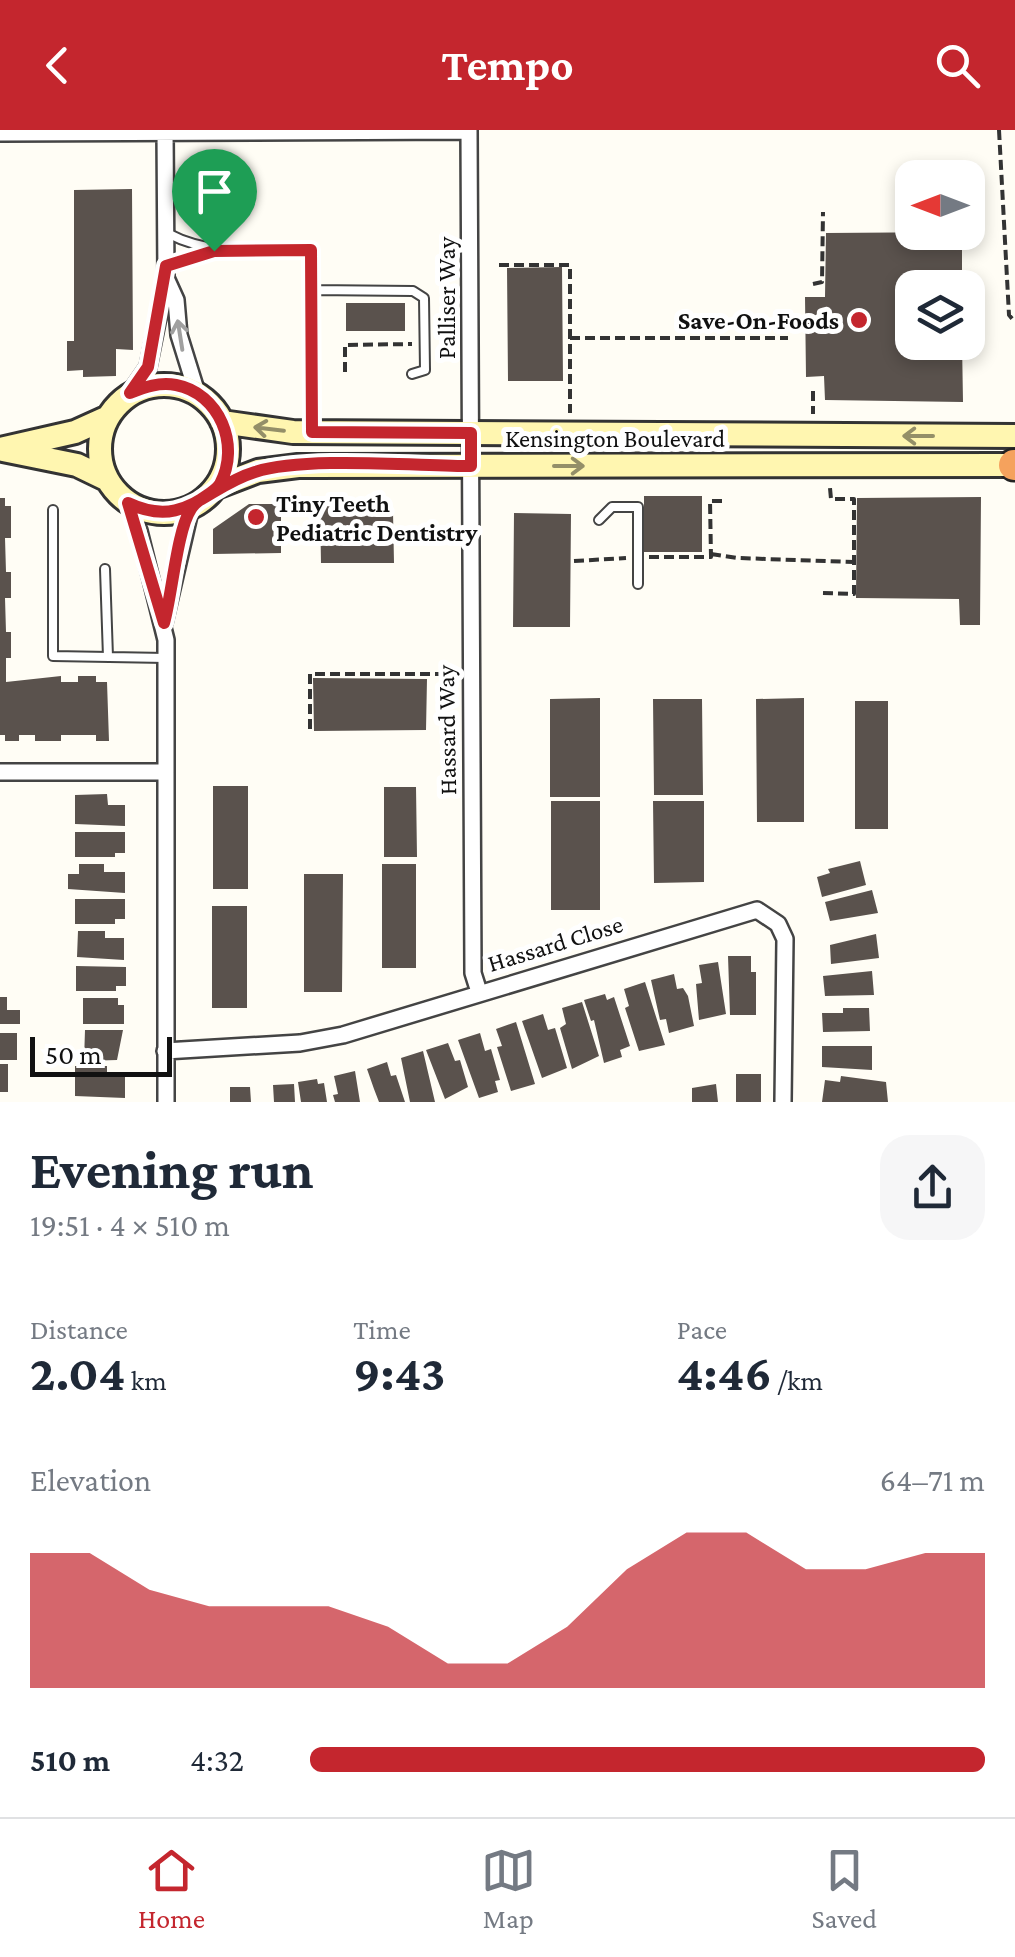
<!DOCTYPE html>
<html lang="en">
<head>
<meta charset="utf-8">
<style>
	body { margin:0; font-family:"Crimson Pro",serif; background:#f6f6f7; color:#1f2937; height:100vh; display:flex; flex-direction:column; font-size:38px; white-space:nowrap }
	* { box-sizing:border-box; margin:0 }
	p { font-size:32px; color:#747a83 }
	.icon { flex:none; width:55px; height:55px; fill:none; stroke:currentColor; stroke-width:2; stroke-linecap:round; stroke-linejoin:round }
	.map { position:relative; height:972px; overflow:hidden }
	.panel { display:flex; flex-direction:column; background:#fff; flex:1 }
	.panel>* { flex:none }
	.needle { width:65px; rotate:270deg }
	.tools { position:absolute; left:895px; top:30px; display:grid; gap:20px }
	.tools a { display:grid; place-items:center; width:90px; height:90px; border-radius:20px; background:#fff; box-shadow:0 5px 15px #0003; font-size:50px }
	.scale { position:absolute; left:30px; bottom:25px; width:142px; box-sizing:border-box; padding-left:10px; border:5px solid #111; border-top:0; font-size:28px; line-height:35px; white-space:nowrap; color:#111; -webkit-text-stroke:8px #fff; paint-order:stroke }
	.pin { position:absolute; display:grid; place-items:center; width:85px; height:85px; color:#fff; margin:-102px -42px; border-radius:50% 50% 50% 0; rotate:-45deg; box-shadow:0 0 10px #0007 }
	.pin .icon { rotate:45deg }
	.round { display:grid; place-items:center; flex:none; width:105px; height:105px; border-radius:30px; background:#f6f6f7 }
	.headline { display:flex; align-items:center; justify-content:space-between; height:170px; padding:0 30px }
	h1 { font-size:55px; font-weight:700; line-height:75px }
	.stats { display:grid; grid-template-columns:repeat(3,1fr); gap:15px; height:170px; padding:10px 30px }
	.stats div { display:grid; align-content:center }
	.stats b { font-size:50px; font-weight:700 }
	.stats small { font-size:28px; font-weight:400 }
	.stats p { font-size:28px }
	.chart { height:280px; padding:20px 30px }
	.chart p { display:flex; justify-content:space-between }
	.chart svg { width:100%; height:180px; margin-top:10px; fill:#c4262e; opacity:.7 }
	ul { padding:0 30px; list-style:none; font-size:32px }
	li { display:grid; grid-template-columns:160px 120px 1fr; align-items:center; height:75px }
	li i { height:25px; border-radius:12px; background:#c4262e }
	header { display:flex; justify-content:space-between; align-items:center; height:130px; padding:0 30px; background:#c4262e; color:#fff; font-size:45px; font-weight:700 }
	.dock { display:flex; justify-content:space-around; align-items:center; height:140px; border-top:2px solid #e0e1e3; background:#fff; font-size:28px; color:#747a83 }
	.dock a { display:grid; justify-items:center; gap:5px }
	.dock .selected { color:#c4262e }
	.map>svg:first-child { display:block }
</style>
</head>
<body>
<header><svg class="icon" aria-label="back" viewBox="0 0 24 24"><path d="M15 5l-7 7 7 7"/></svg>Tempo<svg class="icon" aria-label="search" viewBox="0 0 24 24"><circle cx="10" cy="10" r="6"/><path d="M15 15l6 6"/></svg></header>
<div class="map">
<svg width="1015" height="972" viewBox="0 0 1015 972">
	<rect width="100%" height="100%" fill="#fffdf5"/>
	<!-- building -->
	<path fill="#5a524d" d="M132,59l1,161 -17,-1v27l-33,1v-7l-16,1v-30h7v-151z
		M962,102v56h-50v54h50l1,60 -138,-2 -1,-24 -18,1 -1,-80h20l1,-64z
		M562,137l1,114h-55l-1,-113z
		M346,173h59v28h-59z
		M644,366h58v56h-58z
		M981,367l-1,128h-20l-1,-26 -103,-1 1,-100z
		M0,368h5v8h6v32h-6l1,34h5v26h-6l1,34h5v26h-5v24l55,-6v6h17v-6h18v6h11l2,59h-13v-6h-35v6h-26v-6h-16v6h-14v-6h-5z
		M381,373l12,9 1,51h-73l-1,-59z
		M249,374h32v49l-68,1v-25z
		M514,383l57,1 -1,113h-57z
		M313,548l114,1 -1,51 -112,1z
		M600,568v99h-50v-98z
		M804,568v124h-47l-1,-123z
		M653,569h49l1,96h-49z
		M855,571h33v128h-33z
		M213,656h35v103h-35z
		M384,657h32l1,70h-33z
		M107,664l1,11h17v21l-50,-2v-29z
		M551,671h49v109h-49z
		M653,671h51v81l-50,1z
		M75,702h50v21h-10v4h-40z
		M860,731l6,24 -44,12 -5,-20 13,-4 -2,-4z
		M79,734h25v8h21v21l-57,-4v-15h11z
		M382,734h34v104h-34z
		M304,744h39l-1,118h-38z
		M872,760l6,23 -48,8 -5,-19z
		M75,769h50v20h-10v5h-40z
		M212,776h35v102h-35z
		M78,801h27v7h19v22l-47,-3z
		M876,804l3,24 -48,6 -1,-19z
		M728,826h23v16h5v43h-26z
		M718,832l8,52 -27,6 -3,-36 6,-1 -3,-18z
		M76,836l50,1v19h-10v5h-40z
		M872,841l2,24 -49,1 -2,-20z
		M674,844l3,15 6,-1 5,8 6,30 -25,7 -3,-14 -6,1 -9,-40z
		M645,852l20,63 -26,6 -14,-43 4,-2 -5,-17z
		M605,864l2,6 7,-3 16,49 -10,4 2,7 -18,6 -10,-43 -3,1 -7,-21z
		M0,867h7v13h13v14h-20z
		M83,868h35v7h6v19h-41z
		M582,872l17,54 -27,13 -12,-41 6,-4 -4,-16z
		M843,878h26l1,23 -47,1 -1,-19h21z
		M543,884l5,16 7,-2 12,40 -25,10 -20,-57z
		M516,892l19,62 -24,7 -14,-44 5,-1 -6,-17z
		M85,900h38l-6,30 -33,1z
		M0,903h17v27h-17z
		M480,903l5,18 6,-2 9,31 -5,1 3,11 -19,6 -21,-58z
		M448,913l7,18 5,-1 8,27 -23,12 -19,-49z
		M822,916h50v24l-50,-3z
		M423,921l12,51h-25l-9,-44z
		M387,932l4,14 5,-1 9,27h-26l-5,-13 -7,-20z
		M0,934h8v28h-8z
		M75,936h32v10h18v22l-50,-2z
		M355,941l5,31h-25l-2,-7 5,-1 -4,-18z
		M736,944h25v28h-25z
		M841,946l45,6 2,20h-66l3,-22 15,2z
		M317,949l1,5 6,-1 3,19h-26l-3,-20z
		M294,954l1,18h-21l-1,-17z
		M716,954l2,18h-26v-14z
		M230,957h20l1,15h-21z"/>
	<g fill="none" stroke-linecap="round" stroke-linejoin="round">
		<!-- lane casing -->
		<g stroke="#444" stroke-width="12">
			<path id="lane" d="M167,103c45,24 94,18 144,17l1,177
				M166,136l44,-14
				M312,160l101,1 11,7 1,72 -13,4
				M53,380v146l113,2
				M599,390l13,-13h26v77
				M105,439l3,88"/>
		</g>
		<!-- street casing -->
		<g stroke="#444" stroke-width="20">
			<path id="street" d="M469,0l4,843 6,19
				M0,3l469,-2
				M166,148l10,22 3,35 18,58
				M130,263l18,-26 18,-89 -1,-148
				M128,373l11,28 27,109v462
				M164,493l27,-116
				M0,642h166
				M165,921l135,-8 43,-8 414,-125 21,14 7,15 -2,163"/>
		</g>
		<!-- secondary casing -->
		<g stroke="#333" stroke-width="28">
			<path id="secondary" d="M100 319a64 64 0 1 1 128 0a64 64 0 1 1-128 0Z
				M222,292l71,10 722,4
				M0,319l75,-17 31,-14
				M3,320l74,15 29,14
				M219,356l39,-15 40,-5 717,-1"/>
		</g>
		<!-- highway casing -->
		<g stroke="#222" stroke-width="35">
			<path id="highway" d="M1014,335h1"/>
		</g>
		<!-- path -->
		<path stroke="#333" stroke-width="4" stroke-dasharray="10 5" stroke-linecap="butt" d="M999,0l10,185 6,7
			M499,135h71v148
			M813,154l9,-2 1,-70
			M570,208h218
			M345,242v-27l67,-1
			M813,261v23
			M711,424l27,4 116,4
			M649,427h62l-1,-56h13
			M574,431l52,-3
			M823,463l31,1v-95h-23l-1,-11
			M310,599v-55h134"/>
		<!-- lane -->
		<use href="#lane" stroke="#fff" stroke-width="8"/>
		<!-- street -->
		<use href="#street" stroke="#fff" stroke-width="15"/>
		<!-- secondary -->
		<use href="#secondary" stroke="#fff6b0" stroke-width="22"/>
		<!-- highway -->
		<use href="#highway" stroke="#f5a25d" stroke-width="30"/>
	</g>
	<!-- one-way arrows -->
	<defs><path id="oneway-shaft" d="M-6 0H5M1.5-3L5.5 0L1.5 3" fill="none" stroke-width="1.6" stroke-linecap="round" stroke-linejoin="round" transform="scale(2.5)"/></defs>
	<use stroke="#a0a0a0" href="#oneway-shaft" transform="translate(180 205) rotate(-99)"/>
	<g stroke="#948f68">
		<use href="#oneway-shaft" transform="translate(269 299) rotate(-173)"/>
		<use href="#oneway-shaft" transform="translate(918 306) rotate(180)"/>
		<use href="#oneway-shaft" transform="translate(569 336)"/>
	</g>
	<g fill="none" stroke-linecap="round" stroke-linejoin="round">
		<!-- route casing -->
		<g stroke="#fff" stroke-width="20">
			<path id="route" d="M214,121l-48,15 -18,101 -18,26c15,-6 29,-11 46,-8 43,8 65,60 44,99 -7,11 -23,14 -29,25 -14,21 -19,86 -27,114l-36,-120c57,27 77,-16 127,-31 50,-16 161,-6 216,-6v-33l-159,-1 -1,-182 -97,1"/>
		</g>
		<!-- route -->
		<use href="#route" stroke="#c4262e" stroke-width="12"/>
	</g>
	<!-- markers -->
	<g fill="#c4262e" stroke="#fff" stroke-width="4">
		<circle cx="859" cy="190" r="10"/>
		<circle cx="256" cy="387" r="10"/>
	</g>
	<g text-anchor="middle" stroke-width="10" stroke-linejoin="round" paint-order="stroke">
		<!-- street labels -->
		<g font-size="25" fill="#111" stroke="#fff">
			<text transform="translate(446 168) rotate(-90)" y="9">Palliser Way</text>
			<text x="615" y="317">Kensington Boulevard</text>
			<text transform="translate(446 600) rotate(-91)" y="9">Hassard Way</text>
			<text transform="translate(555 813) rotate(-17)" y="9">Hassard Close</text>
		</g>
		<!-- poi labels -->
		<g font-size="25" font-weight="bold" fill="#111" stroke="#fff" text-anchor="end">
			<text x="839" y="199">Save-On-Foods</text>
			<text x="276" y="382" text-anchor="start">Tiny Teeth<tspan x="276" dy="29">Pediatric Dentistry</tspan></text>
		</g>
	</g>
</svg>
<div class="tools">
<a><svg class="needle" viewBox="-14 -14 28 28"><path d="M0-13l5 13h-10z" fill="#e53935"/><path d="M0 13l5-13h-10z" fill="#747a83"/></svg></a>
<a><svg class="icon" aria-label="layers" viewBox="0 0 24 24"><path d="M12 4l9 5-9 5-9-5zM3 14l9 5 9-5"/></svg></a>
</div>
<div class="scale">50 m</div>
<div class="pin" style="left:214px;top:121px;background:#1e9e55"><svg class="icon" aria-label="arrive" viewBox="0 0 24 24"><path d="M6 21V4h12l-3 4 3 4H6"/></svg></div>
</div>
<section class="panel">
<div class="headline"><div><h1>Evening run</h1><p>19:51 · 4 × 510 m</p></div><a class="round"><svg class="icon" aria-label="share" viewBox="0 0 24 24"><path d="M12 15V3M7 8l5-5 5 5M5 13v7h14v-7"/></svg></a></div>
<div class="stats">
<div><p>Distance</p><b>2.04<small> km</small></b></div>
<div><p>Time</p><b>9:43</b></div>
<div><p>Pace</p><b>4:46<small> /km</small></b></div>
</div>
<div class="chart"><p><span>Elevation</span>64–71 m</p>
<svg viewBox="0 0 160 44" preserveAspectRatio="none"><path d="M0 44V11L10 11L20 20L30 24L40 24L50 24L60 29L70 38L80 38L90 29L100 15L110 6L120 6L130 15L140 15L150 11L160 11V44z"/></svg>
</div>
<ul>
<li><b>510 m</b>4:32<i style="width:100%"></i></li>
</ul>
</section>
<nav class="dock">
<a class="selected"><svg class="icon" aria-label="home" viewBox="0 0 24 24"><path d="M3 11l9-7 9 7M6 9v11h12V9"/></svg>Home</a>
<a><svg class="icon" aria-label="map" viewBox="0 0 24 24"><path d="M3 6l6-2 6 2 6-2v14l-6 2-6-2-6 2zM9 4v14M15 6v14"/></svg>Map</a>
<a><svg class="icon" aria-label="saved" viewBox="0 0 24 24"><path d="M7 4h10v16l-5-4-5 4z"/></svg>Saved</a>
</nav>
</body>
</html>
